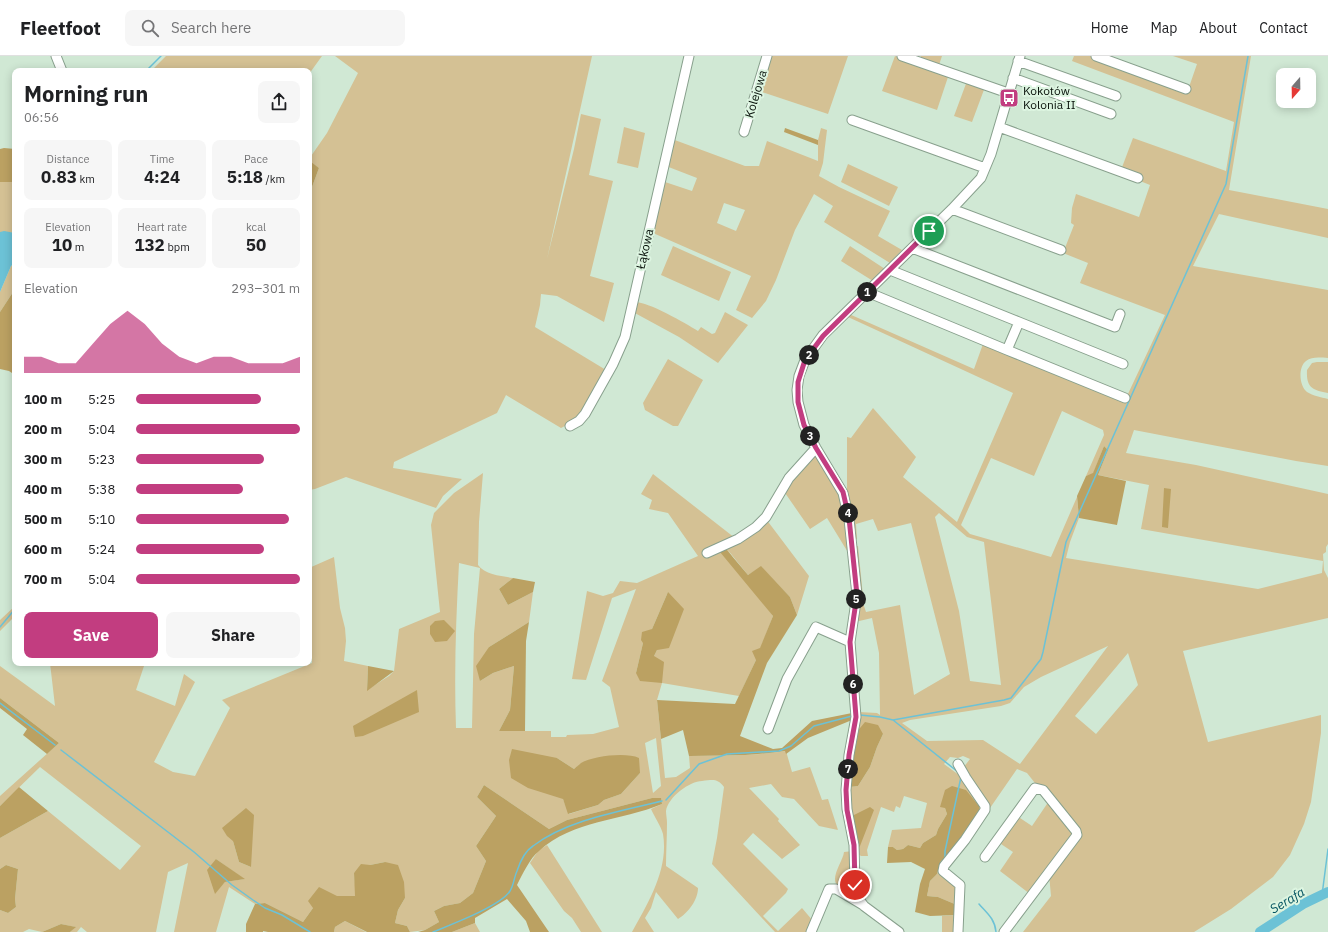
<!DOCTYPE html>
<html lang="en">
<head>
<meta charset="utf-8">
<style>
	body { margin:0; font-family:"IBM Plex Sans",sans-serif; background:#f6f6f6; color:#202124; height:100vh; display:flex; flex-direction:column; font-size:15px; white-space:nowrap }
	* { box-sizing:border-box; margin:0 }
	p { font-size:13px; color:#757577 }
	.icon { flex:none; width:22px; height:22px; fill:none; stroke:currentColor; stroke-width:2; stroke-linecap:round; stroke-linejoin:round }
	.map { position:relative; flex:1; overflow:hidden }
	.side { position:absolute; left:12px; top:12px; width:300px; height:598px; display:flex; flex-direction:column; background:#fff; border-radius:8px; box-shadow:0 2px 10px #0003 }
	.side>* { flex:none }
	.needle { width:26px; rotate:200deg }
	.controls { position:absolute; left:1276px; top:12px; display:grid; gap:8px }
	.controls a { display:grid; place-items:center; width:40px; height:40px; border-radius:8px; background:#fff; box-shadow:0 2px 10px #0003; font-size:20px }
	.pin { position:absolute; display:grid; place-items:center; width:34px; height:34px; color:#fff; margin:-17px; border:2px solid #fff; border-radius:50%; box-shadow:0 1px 4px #0007 }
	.km { position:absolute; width:20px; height:20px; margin:-10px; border-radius:50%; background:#222; color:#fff; font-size:11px; line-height:20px; text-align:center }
	.round { display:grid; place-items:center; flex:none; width:42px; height:42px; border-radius:8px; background:#f6f6f6 }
	.headline { display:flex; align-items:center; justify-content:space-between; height:68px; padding:0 12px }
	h1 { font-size:22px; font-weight:800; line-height:30px }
	.figures { display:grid; grid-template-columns:repeat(3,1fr); gap:6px; height:68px; padding:4px 12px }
	.figures div { display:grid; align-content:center; border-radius:8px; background:#f6f6f6; text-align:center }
	.figures b { font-size:17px; font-weight:800 }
	.figures small { font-size:11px; font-weight:400 }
	.figures p { font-size:11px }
	.chart { height:112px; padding:8px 12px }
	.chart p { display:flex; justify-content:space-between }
	.chart svg { width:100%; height:72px; margin-top:4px; fill:#c23d80; opacity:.7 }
	.primary-button { display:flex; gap:8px; margin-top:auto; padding:8px 12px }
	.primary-button a { flex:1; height:46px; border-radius:8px; background:#c23d80; color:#fff; font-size:16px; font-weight:800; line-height:46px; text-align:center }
	.primary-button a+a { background:#f6f6f6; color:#202124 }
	ul { padding:0 12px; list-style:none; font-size:13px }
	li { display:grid; grid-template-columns:64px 48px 1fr; align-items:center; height:30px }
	li i { height:10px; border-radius:5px; background:#c23d80 }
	header { display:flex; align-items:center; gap:24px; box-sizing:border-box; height:56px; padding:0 20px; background:#fff; border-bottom:1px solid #e0e0e0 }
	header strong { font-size:19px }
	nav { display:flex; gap:22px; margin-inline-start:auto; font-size:14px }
	.search { width:280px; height:36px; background:#f6f6f6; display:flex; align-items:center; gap:10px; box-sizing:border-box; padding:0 14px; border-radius:8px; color:#757577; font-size:15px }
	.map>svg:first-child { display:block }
</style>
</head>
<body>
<header>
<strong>Fleetfoot</strong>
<div class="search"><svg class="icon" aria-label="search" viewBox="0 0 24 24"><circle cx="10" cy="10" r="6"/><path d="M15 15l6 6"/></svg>Search here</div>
<nav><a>Home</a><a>Map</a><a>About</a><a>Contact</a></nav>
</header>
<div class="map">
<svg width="1328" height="876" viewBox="0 0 1328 876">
	<rect width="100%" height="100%" fill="#d0e8d4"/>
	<!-- green -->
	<path fill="#d4c194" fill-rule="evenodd" d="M166,0h156l-13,18v-3h-158z
		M335,0h257l-45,203 27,-110 7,-35 20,5 -12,56 24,6 -23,95 24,7 -10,39 -47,-26 -16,-2 -1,11 -5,22 71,43 -24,44 -7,7 -14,7 -55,-33 -9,18 -103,49 -1,6 69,11 -19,17 -7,12 -90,-31 -31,12 -6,1v-295l10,-27 -8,-5 -2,3v-7l18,-26 31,-60z
		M770,0h78l-20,58 -69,-23z
		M895,0l54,18 -12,36 -55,-19z
		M921,0h21l-3,9 -19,-6z
		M1074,0h16l98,34 9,-26 -24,-8h78l-22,134 99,19v29l-109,-24 -26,52 135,24v68c-6,0 -16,-2 -22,3 -8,6 -7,25 1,31 6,4 14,5 21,7v67l-32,-5 -162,-31 -8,23 70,12 132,29v50l-2,3v5l-3,2 1,16 4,8v40l-145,33 25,91 113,-27v18l-10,69 -7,22 -14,31 -17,22 -42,32 -37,23h-171l28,-36 -2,-22 29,-37 -51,-64 -10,-4 -27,39 -16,-22 -11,-18 7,-9 -7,-3 -5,2 -8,-1 -6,7 19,14 19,30 -2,6 -35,-6 2,6 -9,15 -2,6 -13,8 -3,5 -12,-3 -5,4 -6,1 -4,-3h-5l4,-17 29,-2 6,-25 -23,-7 -4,12 -4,-2 -2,6 -13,-5 -14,43 1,6h-7l-3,-2 -6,-38 -2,-29 8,-1 12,-19 7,-20 6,-13 -27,-1 3,-21 18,1 3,2 -1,-62 -7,-35 -17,4v-75l3,-1 6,60 2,6 34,-7 14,90 36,-21 -39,-151 -33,8 -5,-12 -17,5 1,15h-3l-7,-47v-55l4,1 22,-30 43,49 -13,20 54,45 56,-129 -165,-76 1,-3 125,55 9,-25 144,52 38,-81 -85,-32 8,-20 -25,-10 11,-28 -3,-2 1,-15 4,-14 63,23 11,-32 -10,-4 -19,-11 12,-32 93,33 8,-49 -162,-61zM1062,355l41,19 1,5 -18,41 7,-2 11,-28 4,4 -10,25 51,10 -8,44 182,32 -1,12 -64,16 -192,-31 4,-16 9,-24 -2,-21 -26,60 -81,-23 -9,-9 30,-67 43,18zM939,457l28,24 17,5 17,143 -31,-4 -11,-70 -24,-94zM1108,590l-88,118 -37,-24 -56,1 -25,-18 8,-3 91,-14 9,-3 14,-16 17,-10zM1128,597l10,32 -42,49 -21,-18z
		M967,25l18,6 -13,35 -18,-6z
		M624,71l21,6 -7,35 -21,-5z
		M821,72l6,2 -4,33 -4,13 20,11 51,24 -12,25 24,14 -12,13 -66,-41 9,-16 -19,-12 -19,36 -19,50 -10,21 -14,17 -16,-8 15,-34 -98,-43 -2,-3 11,-49 30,10 5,-13 -31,-12 6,-27 73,27h14l8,-25 51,20v-21zM724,147l21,7 -9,21 -19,-8z
		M848,108l50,23 -9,19 -48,-24z
		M0,126h15v51l-15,-1z
		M673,190l58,26 -12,29 -58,-26z
		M850,190l35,23 -12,12 -32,-20z
		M15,207v26l-15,23v-20l11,-26z
		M635,246c14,0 50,21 63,29l3,-4 11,7 3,-1 10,-21 23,13 -30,38 -39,-26 -46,-25z
		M668,303l35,21 -25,46h-5l-28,-16 -2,-7z
		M1317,306h11v31c-15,-3 -22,-5 -21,-23l5,-7z
		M810,391l33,52 6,55 -22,-36 -17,11 -27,-39 -17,29 43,57 -12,39 -7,-18 -29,-30 -13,8 -21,-26 46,67 -17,44 -17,36 -77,-13 -5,17 8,78 11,-1 14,-9 -1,-12c32,0 64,0 97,-5l6,21 18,-5 12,33 6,-1 10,31 -19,-4 -25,-27 -12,-2 -11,-13 -22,4 30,31 -1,2 22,24 -18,14 -29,-26 -10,11 45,45 -2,4 -23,23 15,15 24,-23 11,13 -6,11h-32l-63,-68 5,-26 7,-51c-7,-9 -11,-7 -22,-6 -12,0 -34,16 -36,30 0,4 1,8 1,12 0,14 -1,29 -1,43l32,22c0,12 -10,25 -20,31l-22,-27 -5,16 -6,10 9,14h-22c16,-29 37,-63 31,-98 -2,-8 -9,-18 -12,-25l11,-5 -1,-5 -9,-1 -85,22 -18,9 -65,-44 -7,12 19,19 -20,30 10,15 -13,32 -13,10 -16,3 -10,5 5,11 -14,8 -15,2 -3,-6 -12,-3 3,-13 7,-12 -20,-36 -15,3 -16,8 2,23h-19l-24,12 -10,14 -38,-19 -10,1 -26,-17 -13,45h-42l14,-69 -20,9 -12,60h-69l-6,-5 -4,5h-7l5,-5 -14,-3 -19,8 -13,-3 -6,3h-23v-22l8,3 8,-6 -1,-8 3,-30 -12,-4 -6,4v-31l48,-27 72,59 21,-24 -101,-79 -40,39v-10l59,-53 -59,-45v-32l55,40 -5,-43h95l-9,27 39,16 9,-32 11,8 -41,80 19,10 22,4 35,-68 -8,-8 90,-37 -3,-95 25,-11 6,51 5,20 1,13 -2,20 24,5 -1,24 22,-14 5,-5 5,-42 41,-17 -9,-87 3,-12 20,-20 29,-20 -4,49 -1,43c7,10 24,11 35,13l-14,11 9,16 25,-13 -4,30 -40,25 -9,34 13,-8 21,-7 -4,44 -11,21h52v6h15l1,-2 26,-1 26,-7 -9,-40 -8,-6 34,-92 -24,9 -26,82 -14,-1 15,-88 16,5 10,-3 7,-12 17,2 61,-27 -30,-43 -19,-4 3,-9 -11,-6 12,-20 82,64 24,-18 50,-70zM459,507l21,5 -6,66 -2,94h-16c-2,-55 0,-110 3,-165zM668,536l-11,58 -3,6 -18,17 7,-30 9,-14zM656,682l5,48 -8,7 -8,-50zM557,702l17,11 8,-6 58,10 -19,21 -17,6 -6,5 -29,9 -6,-15zM233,785l18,26 -12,-5zM216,803l28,20 -19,3 -10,11z
		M15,550v10l-15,15v-11z
		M1049,745l25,33 -21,25 -23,35 -30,-23 13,-19 -15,-10 19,-26 15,10z
		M547,789l55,87h-21l-9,-14 -8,-7 -34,-48 8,-12z
		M853,795l1,44c-5,-3 -11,-4 -15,-8 -11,-8 4,-25 5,-35z
		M941,805l-1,11 18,16 -1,17 -19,-8 -11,-1 3,-15 7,-7z
		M957,859l-1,17h-14v-16z
		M345,865l21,11h1h-33l1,-5z
		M475,867l5,9h-28z"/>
	<!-- forest -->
	<path fill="#bba162" d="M785,72l33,12v5l-34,-13z
		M4,92l11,1v33h-15v-33z
		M311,106l8,6 -10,27v-29z
		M15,233v86l-6,-4 -9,-2v-57z
		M1104,390l4,4 -10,25 28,6 -9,44 -38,-7 -2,-22 9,-20 7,-3z
		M1164,432l7,1 -3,39 -6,-1z
		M726,493l22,26 13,-9 29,31 7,18 -30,48 -27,73 33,13 9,-1 30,-27 40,-8v7l-44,18 -22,16 -1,-3c-32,5 -64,5 -96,5l-6,-26 -22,9 -4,-39 78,4 21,-44 -4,-9 8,-3 13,-32 -53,-64z
		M513,522l22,4 -2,10 -25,13 -9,-16z
		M668,536l16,17 -15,39 -12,2 -3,6 10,6 -2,21 -22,-2 -4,-8 7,-30 -2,-3 1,-8 10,-3z
		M444,564l11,11 -8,10 -12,1 -5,-8v-8l5,-5z
		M529,566l-3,19 -1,90h-26l11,-21 4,-44 -21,7 -13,8 -4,-15 13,-19z
		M368,610l26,5 -27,20z
		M417,634l2,22 -56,24 -8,1 -2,-11z
		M0,642l59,45 -12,11 -24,-19 4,-6 -27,-21z
		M865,666l13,3 5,9 -6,13 -7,20 -12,19 -8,1v-12l6,-42z
		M512,693l45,9 17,11c2,-2 5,-4 7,-6 12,-7 45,-11 58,-5l1,15 -19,21 -17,6 -6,5 -30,9 -5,-15 -35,-11 -17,-10 -2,-18z
		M484,729l65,44 18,-9 85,-22h9l1,6c-41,17 -89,16 -123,47 -9,7 -17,24 -22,34l32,47h-19l-4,-11 -19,-22 -32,19v5l-23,9h-34l7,-2 14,-8 -5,-11 10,-5 16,-3 13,-10 13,-32 -10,-15 20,-30 -19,-19z
		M952,730l14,4 13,16 1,8 -33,44 -6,3 -4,13 -7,7 -3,15 11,1 19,8v10l-27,1 -15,-4 5,-28 5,-15 -14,-7 -24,1 1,-16h5l4,3 6,-1 5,-4 12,3 3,-5 13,-8 2,-6 9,-15 -2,-6 -5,-1 5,-17z
		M19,731l29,24 -48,27v-32z
		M870,751l4,3 -14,36 -3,3 -5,-33z
		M246,752l8,7 -3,52 -12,-5 -6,-21 -6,-5 -5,-8z
		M216,803l29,20 -20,3 -10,12 -8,-24z
		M385,806l13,3 6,17 1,16 -7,12 -3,13 12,3 3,6h-43l-22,-11 -10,6 -1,5h-66l-5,-1v1h-17v-8l9,-20 10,-1 38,19 10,-14 -5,-7 11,-14 18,9h18l-1,-23 7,-9 9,1z
		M6,809l12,4 -3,30 1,8 -8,6 -8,-3v-41z
		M61,868l15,3 -6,5h-28z"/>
	<!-- water -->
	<path fill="#6cc2d6" d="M4,175l11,2v30l-4,3 -11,26v-60z"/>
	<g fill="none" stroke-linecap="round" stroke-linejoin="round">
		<!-- stream -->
		<path stroke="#6cc2d6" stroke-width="1.5" d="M146,15l15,-15
			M0,571l15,-18
			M0,647l55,42
			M860,659l20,2 13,3 111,-20 7,-2 30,-39 2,-7 23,-110 160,-358 22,-128
			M893,664l65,52
			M61,694l133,102 38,33 21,15 12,8 17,7 28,17
			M666,744l33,-36 28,-10 52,-3 12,-5 23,-20 38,-10
			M945,802v-7l16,-74
			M1322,839l6,-46
			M979,848c8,9 16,15 17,28
			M433,876c17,-7 68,-26 77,-41 4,-6 4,-14 7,-20 3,-9 8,-20 16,-25 34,-26 88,-35 129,-45"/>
		<!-- river -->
		<path stroke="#6cc2d6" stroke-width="10" d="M1260,876l43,-28 25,-12"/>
		<!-- minor casing -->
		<g stroke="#88a08d" stroke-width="11">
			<path id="minor" d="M56,0l6,15
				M902,0l106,37
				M1096,0l90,33
				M1018,5l98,35
				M1013,22l98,36
				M852,64l133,48
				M999,71l139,51
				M744,76l23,-76
				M952,153l109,41
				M912,192l203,79 5,-13
				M890,214l129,52
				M867,236l140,58 118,48
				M1007,294l12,-28 104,42
				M570,370l9,-5 6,-7 28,-50 12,-27 64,-281
				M707,497l31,-14 18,-12 10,-10 23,-39 27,-30
				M768,673l19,-50 29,-52 34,15
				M958,708l8,14 19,28v4l-20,30 -21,26 -1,5 17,14 -2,47
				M985,801l50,-69 8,2 33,41 1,4 -73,97
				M811,876l18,-43h7l27,16
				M899,876l-35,-26 -6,-8 -3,-13 -1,-40 -7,-36 -1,-19 3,-35 7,-38 -6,-75 7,-47 -8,-76 -6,-26 -27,-45 -12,-23 -6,-23 -1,-12 2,-14 6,-16 18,-25 129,-126 29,-31 10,-24 29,-98"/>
		</g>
		<!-- minor -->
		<use href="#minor" stroke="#fff" stroke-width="9"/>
	</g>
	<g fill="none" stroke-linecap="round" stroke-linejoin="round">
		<!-- route casing -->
		<g stroke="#fff" stroke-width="8">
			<path id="route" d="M855,829l-1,-40 -7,-35 -1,-20 3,-35 7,-38 -6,-75 7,-47 -8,-77 -6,-26 -27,-44 -12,-23 -6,-23v-20l7,-22 18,-24 106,-105"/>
		</g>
		<!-- route -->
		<use href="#route" stroke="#c23d80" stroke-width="5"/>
	</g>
	<!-- icons -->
	<defs>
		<g id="bus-square" transform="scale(1)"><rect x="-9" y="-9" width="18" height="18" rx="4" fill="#c23d80" stroke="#ddf5e1"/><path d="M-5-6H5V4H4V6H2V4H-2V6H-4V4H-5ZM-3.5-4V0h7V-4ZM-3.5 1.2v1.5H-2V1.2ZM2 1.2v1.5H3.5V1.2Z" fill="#fff"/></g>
	</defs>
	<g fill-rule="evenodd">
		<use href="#bus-square" x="1009" y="42"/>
	</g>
	<g text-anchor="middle" stroke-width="4" stroke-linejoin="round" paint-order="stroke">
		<!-- poi labels -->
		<g font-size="12" fill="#08110a" stroke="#ddf5e1" text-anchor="start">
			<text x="1023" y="39">Kokotów<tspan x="1023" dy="14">Kolonia II</tspan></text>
		</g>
		<!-- street labels -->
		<g font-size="12" fill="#08110a" stroke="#ddf5e1">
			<text transform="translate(756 38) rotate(-73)" y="4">Kolejowa</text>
			<text transform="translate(645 193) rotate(-77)" y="4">Łąkowa</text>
		</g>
		<!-- water labels -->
		<g font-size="13" font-style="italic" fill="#00515f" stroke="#ddf5e1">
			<text transform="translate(1287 844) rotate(-31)" y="5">Serafa</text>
		</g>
	</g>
</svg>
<div class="controls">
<a><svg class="needle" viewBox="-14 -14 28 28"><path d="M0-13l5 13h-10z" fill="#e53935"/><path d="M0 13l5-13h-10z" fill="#757577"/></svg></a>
</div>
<div class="pin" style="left:929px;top:175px;background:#1e9e55"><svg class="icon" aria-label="arrive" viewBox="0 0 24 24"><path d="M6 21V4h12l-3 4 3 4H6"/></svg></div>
<div class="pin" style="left:855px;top:829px;background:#d93025"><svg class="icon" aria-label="check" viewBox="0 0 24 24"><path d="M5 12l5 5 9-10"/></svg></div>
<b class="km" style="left:867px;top:236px">1</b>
<b class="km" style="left:809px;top:299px">2</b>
<b class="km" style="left:810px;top:380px">3</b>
<b class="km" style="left:848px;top:457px">4</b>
<b class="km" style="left:856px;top:543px">5</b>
<b class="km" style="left:853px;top:628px">6</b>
<b class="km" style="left:848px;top:713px">7</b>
<section class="side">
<div class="headline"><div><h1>Morning run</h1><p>06:56</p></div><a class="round"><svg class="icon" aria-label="share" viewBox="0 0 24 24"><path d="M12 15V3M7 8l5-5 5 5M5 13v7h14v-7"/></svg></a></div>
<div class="figures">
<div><p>Distance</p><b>0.83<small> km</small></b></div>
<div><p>Time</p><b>4:24</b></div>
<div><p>Pace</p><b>5:18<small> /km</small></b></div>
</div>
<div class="figures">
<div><p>Elevation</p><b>10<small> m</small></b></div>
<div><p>Heart rate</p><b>132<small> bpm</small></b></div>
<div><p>kcal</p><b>50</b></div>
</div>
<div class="chart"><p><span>Elevation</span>293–301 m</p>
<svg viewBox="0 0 160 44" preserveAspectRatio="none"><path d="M0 44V34L10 34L20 38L30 38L40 26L50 14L60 6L70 14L80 26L90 34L100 38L110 34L120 34L130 38L140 38L150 38L160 34V44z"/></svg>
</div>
<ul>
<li><b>100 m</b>5:25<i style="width:76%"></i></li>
<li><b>200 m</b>5:04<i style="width:100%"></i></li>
<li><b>300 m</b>5:23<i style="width:78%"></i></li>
<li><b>400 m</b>5:38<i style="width:65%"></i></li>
<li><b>500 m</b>5:10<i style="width:93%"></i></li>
<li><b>600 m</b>5:24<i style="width:78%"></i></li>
<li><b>700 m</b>5:04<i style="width:100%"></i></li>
</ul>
<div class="primary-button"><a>Save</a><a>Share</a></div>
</section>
</div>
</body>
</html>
